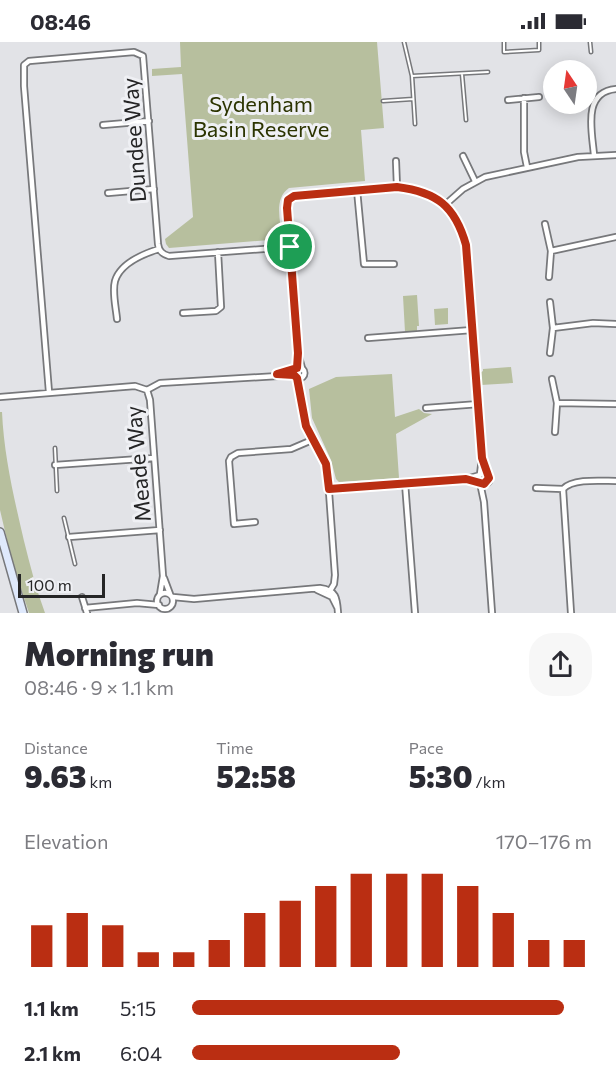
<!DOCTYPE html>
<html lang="en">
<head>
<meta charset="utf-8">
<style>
	body { margin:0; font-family:Commissioner,sans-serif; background:#f7f7f7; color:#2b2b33; height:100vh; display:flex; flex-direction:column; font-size:22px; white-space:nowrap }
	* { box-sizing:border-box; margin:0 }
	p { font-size:20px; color:#7c7c81 }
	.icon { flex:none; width:33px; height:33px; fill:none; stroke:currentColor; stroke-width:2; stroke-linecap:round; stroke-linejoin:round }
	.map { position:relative; height:571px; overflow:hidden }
	.panel { display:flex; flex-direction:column; background:#fff; flex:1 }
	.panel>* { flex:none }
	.needle { width:39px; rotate:347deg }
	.buttons { position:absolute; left:543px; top:18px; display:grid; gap:12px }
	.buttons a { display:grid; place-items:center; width:54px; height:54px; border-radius:50%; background:#fff; box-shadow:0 3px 15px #0003; font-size:30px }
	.scale { position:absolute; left:18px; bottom:15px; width:87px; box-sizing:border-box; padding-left:6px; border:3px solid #252526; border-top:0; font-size:16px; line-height:21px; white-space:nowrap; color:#252526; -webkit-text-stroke:4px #eff0f4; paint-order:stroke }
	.pin { position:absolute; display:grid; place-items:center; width:51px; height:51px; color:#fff; margin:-26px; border:3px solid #fff; border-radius:50%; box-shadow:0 2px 6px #0007 }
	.round { display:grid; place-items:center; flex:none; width:63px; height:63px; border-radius:24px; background:#f7f7f7 }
	.headline { display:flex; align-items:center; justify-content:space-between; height:102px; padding:0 24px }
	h1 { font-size:33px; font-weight:800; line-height:45px }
	.stats { display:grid; grid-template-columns:repeat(3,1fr); gap:9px; height:102px; padding:6px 24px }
	.stats div { display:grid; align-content:center }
	.stats b { font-size:30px; font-weight:800 }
	.stats small { font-size:16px; font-weight:400 }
	.stats p { font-size:16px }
	.chart { height:168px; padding:12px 24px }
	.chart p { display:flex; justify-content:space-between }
	.chart svg { width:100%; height:108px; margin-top:6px; stroke:#ba2e12; stroke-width:6 }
	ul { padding:0 24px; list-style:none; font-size:20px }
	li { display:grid; grid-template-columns:96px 72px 1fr; align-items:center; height:45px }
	li i { height:15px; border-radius:8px; background:#ba2e12 }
	.status { display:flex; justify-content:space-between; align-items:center; height:42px; padding:0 30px; background:#fff; direction:ltr }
	.status svg { height:16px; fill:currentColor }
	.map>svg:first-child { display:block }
</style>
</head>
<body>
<div class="status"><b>08:46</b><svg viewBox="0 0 49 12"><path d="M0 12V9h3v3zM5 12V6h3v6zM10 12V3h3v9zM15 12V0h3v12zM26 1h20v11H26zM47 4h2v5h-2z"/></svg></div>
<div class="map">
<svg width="616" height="571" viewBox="0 0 616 571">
	<rect width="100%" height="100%" fill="#e2e3e7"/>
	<!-- green -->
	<path fill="#b7bf9e" d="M180,0h197l7,86 -23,2 4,51 -76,7c-16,11 -8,34 -7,51l-113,9 -3,-4 -1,-5 28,-22 -11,-143 -30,2v-7l29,-2z
		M417,253l2,31h-2v5l-12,1 -2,-36z
		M448,266v16l-13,1 -1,-16z
		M511,325l2,16 -32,2 -1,-12 3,-2v-2z
		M392,332l3,43 24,-8 5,4 8,1 -36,20 3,44 -60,4 -3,-3 -5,-19 -19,-42 -3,-29 27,-12z
		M0,370h2c2,44 12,86 22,129 6,24 12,48 21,72h-16l-17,-52 -12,-51z"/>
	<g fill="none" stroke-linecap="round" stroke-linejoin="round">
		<!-- lane casing -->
		<g stroke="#77787b" stroke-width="5">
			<path id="lane" d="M404,0l8,34 3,48
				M504,0v10l35,-2v-8
				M590,0l1,10
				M462,32l4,46
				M412,34l76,-4
				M383,59l30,-2
				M55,406l2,43
				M64,476l11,46"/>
		</g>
		<!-- street casing -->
		<g stroke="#77787b" stroke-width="8">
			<path id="street" d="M524,56v54l3,15
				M508,58l31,-3
				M103,83l46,-4
				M594,113c-2,-24 -12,-63 22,-66
				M463,114l12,25
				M396,119l1,26
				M357,148l7,74h30
				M108,151l46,-4
				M446,162l17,-15 22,-12 93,-20 38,-2
				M545,182l6,27 -2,26
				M551,209l65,-14
				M550,260l3,26 -3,25
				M183,271l33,-2 5,-4 -3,-55
				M117,277c-1,-11 -5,-27 -2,-38 5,-17 28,-27 44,-32
				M553,286l40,-5 23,1
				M368,296l104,-8
				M293.5 331a5.5 5.5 0 1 1 11 0a5.5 5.5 0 1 1-11 0Z
				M302,326l-4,-15 -11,-145 3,-10 4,-2c41,-4 118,-20 151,8 12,10 17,26 21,41l16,213 -2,16
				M297,336l9,48 20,38 2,14 7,97 -1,9 -6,10
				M552,337l5,24 -2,29
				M147,348l13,-7 134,-8
				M49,350l-25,-306v-21l5,-4 105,-9 9,4 15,188c1,7 4,10 11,12l121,-9
				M0,355l135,-11 12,4 3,10 13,176 -3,18
				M557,361l59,1
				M426,366l53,-4
				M55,423l99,-7
				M478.5 437a5.5 5.5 0 1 1 11 0a5.5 5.5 0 1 1-11 0Z
				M405,441l10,130
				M480,441l4,19 8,111
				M536,446l27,1
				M329,447l137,-10 14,-4
				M255,480l-21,2 -5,-63 2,-4 7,-4 53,-4 21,-9
				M69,495l91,-7
				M164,536l6,16
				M317,548l15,7 5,10
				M157 559a8 8 0 1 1 16 0a8 8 0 1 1-16 0Z
				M82,555l5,16
				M173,555l21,2 126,-11c17,2 17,11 18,25
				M85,566l52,-5 22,2
				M571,571l-8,-124c10,-11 39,-8 53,-8"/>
		</g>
		<!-- secondary casing -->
		<g stroke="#77787b" stroke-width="10">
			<path id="secondary" d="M0,490l23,81"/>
		</g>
		<!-- lane -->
		<use href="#lane" stroke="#fff" stroke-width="2"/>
		<!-- street -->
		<use href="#street" stroke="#fff" stroke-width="4.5"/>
		<!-- secondary -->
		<use href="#secondary" stroke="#dfe9fc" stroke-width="7"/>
	</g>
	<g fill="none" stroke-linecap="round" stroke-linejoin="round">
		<!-- route casing -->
		<g stroke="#fff" stroke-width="12">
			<path id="route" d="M397,145c40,5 58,19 69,58l16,213 7,20 -5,6 -18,-5 -137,10 -3,-25 -20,-38 -9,-48 -3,-3 -17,-1 20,-6 1,-15 -11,-145 1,-8 6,-4z"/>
		</g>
		<!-- route -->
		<use href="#route" stroke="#ba2e12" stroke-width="8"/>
	</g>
	<g text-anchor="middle" stroke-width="6" stroke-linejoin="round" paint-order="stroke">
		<!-- park labels -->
		<g font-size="22" fill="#2c3401" stroke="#eff0f4">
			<text x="261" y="70">Sydenham<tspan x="261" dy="25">Basin Reserve</tspan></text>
		</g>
		<!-- street labels -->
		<g font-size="22" fill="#252526" stroke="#eff0f4">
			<text transform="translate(134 98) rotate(-94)" y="8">Dundee Way</text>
			<text transform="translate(138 422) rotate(-95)" y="8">Meade Way</text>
		</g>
	</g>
</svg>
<div class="buttons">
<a><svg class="needle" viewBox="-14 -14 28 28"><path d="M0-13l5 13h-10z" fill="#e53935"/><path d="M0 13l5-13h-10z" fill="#7c7c81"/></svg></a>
</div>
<div class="scale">100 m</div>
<div class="pin" style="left:290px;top:205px;background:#1e9e55"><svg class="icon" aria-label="arrive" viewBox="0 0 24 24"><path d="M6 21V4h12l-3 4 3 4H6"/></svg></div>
</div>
<section class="panel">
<div class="headline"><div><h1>Morning run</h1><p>08:46 · 9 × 1.1 km</p></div><a class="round"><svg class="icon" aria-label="share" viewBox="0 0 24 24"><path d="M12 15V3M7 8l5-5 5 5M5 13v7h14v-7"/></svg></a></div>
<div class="stats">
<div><p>Distance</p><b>9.63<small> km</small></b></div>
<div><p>Time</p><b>52:58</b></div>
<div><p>Pace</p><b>5:30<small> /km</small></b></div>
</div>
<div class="chart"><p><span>Elevation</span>170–176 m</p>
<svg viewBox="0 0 160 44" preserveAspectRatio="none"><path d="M5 44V27M15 44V22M25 44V27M35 44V38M45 44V38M55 44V33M65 44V22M75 44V17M85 44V11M95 44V6M105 44V6M115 44V6M125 44V11M135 44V22M145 44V33M155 44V33"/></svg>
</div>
<ul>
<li><b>1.1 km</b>5:15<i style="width:93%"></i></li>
<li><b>2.1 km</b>6:04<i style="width:52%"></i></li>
</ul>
</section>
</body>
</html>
